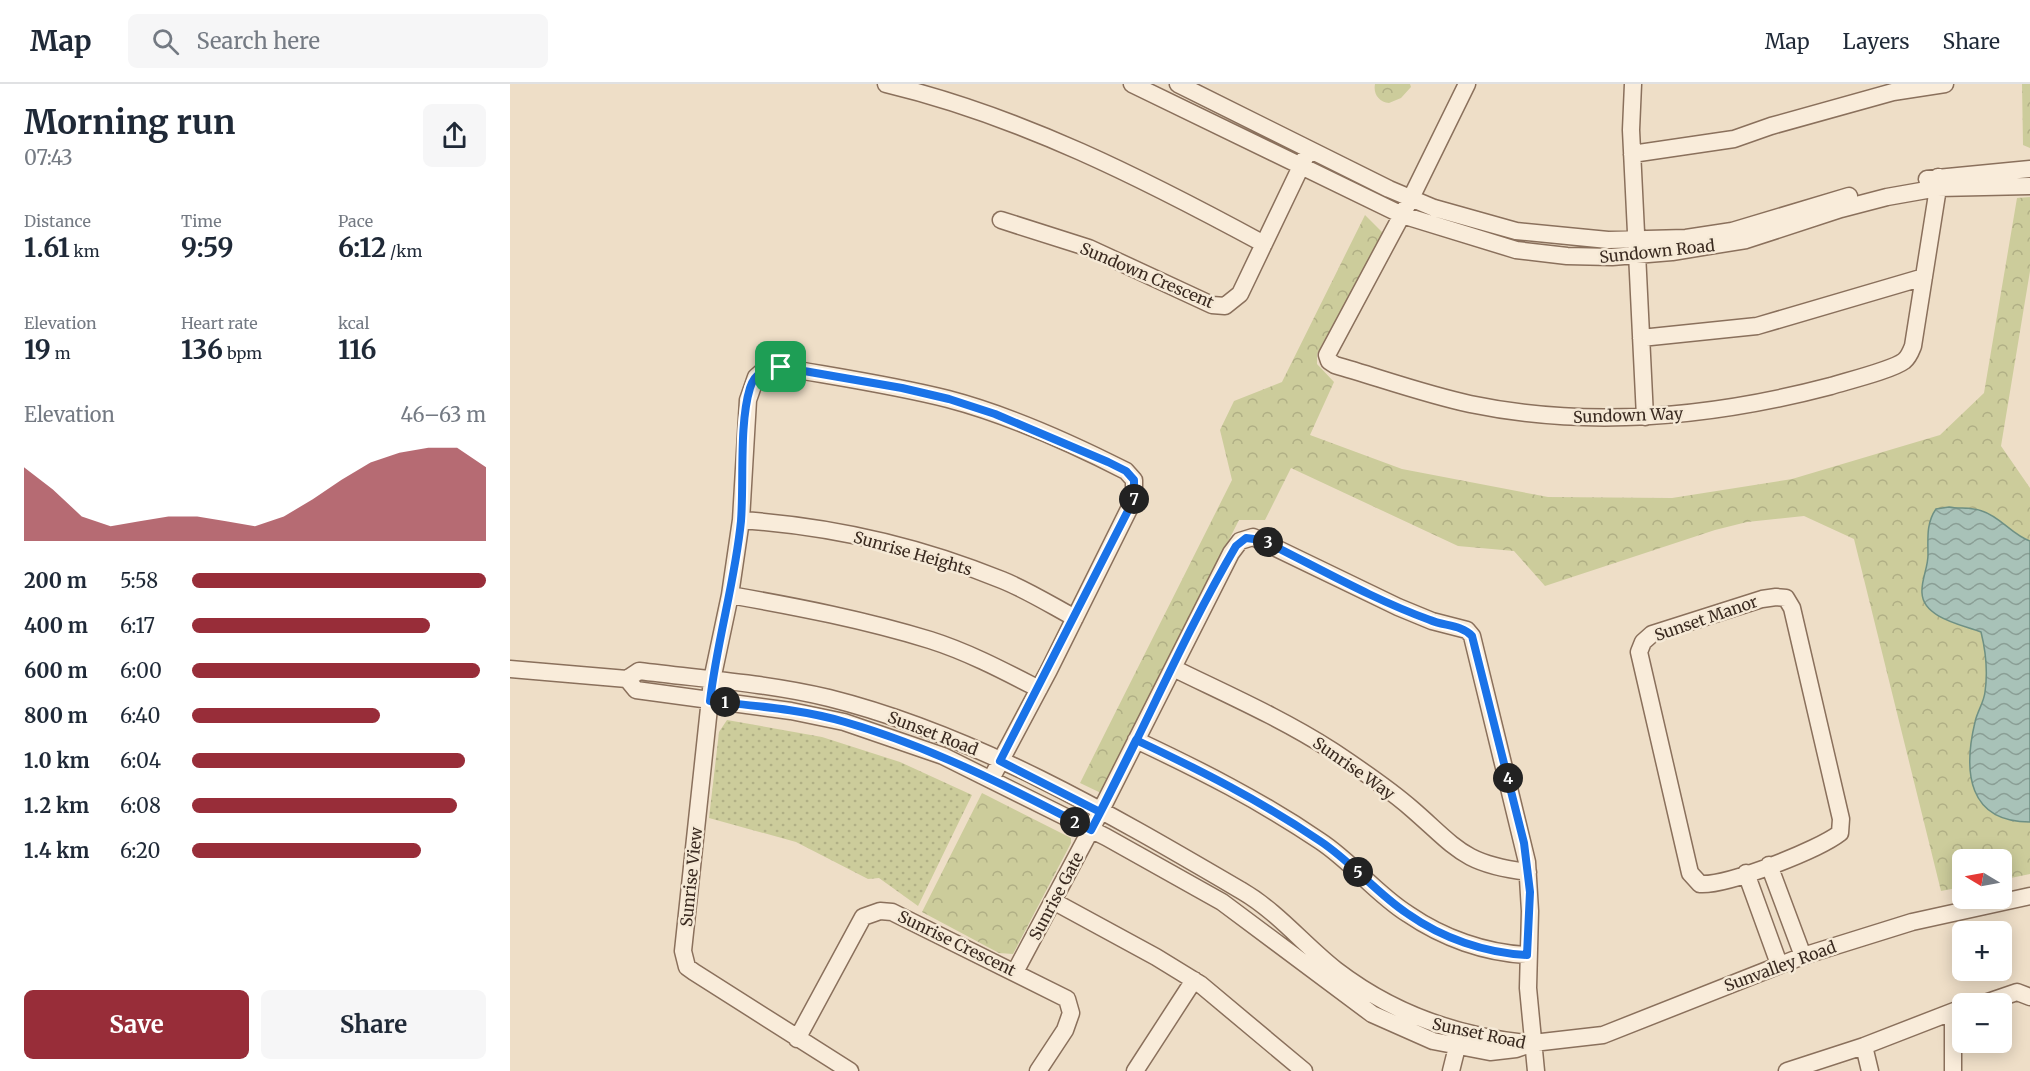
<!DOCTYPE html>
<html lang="en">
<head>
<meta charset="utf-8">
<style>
	body { margin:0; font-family:Merriweather,serif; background:#f6f6f7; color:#1f2937; height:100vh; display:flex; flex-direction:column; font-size:22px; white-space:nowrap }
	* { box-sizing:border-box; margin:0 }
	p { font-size:20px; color:#747a83 }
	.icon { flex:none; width:33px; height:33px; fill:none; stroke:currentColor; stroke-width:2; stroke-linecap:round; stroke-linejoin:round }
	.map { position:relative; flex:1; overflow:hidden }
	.side { display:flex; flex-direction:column; background:#fff; width:510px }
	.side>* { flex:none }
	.needle { width:39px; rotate:280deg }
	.controls { position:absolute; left:1442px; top:765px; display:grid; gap:12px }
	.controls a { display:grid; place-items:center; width:60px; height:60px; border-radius:9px; background:#fff; box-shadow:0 3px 15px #0003; font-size:30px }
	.pin { position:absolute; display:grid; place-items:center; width:51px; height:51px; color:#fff; margin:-26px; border-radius:12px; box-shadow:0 3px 9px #0006 }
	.km { position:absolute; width:30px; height:30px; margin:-15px; border-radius:50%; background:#222; color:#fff; font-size:16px; line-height:30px; text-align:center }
	.round { display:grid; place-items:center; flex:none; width:63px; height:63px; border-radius:9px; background:#f6f6f7 }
	.headline { display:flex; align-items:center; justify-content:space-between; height:102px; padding:0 24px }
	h1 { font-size:33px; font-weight:700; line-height:45px }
	.metrics { display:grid; grid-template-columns:repeat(3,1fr); gap:9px; height:102px; padding:6px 24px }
	.metrics div { display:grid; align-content:center }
	.metrics b { font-size:26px; font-weight:700 }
	.metrics small { font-size:16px; font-weight:400 }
	.metrics p { font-size:16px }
	.chart { height:168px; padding:12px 24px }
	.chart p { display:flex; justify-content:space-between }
	.chart svg { width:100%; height:108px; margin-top:6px; fill:#982d39; opacity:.7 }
	.primary-button { display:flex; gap:12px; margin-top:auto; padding:12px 24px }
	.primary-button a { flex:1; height:69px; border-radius:9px; background:#982d39; color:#fff; font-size:24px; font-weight:700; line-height:69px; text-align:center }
	.primary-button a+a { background:#f6f6f7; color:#1f2937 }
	ul { padding:0 24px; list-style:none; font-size:20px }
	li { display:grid; grid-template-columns:96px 72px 1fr; align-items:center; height:45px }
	li i { height:15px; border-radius:8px; background:#982d39 }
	header { display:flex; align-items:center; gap:36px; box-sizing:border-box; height:84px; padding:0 30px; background:#fff; border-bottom:2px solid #e0e1e3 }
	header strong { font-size:28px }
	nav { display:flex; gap:33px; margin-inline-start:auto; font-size:21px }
	.search { width:420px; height:54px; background:#f6f6f7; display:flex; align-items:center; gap:15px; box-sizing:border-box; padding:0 21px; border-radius:9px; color:#747a83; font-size:22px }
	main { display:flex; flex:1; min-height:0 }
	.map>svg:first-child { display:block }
</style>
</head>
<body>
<header>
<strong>Map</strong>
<div class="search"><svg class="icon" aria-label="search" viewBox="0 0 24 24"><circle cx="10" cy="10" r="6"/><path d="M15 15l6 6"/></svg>Search here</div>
<nav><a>Map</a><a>Layers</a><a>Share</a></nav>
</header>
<main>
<section class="side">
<div class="headline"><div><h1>Morning run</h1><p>07:43</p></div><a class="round"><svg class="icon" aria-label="share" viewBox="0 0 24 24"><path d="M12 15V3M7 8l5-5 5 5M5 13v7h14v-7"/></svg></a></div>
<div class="metrics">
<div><p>Distance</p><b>1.61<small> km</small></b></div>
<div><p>Time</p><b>9:59</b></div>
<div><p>Pace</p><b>6:12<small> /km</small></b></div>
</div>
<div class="metrics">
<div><p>Elevation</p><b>19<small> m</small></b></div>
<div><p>Heart rate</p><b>136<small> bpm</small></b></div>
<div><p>kcal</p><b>116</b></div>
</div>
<div class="chart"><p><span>Elevation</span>46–63 m</p>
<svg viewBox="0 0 160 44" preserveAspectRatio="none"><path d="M0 44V14L10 23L20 34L30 38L40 36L50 34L60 34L70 36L80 38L90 34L100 27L110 19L120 12L130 8L140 6L150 6L160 14V44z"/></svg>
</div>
<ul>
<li><b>200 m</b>5:58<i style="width:100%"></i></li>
<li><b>400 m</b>6:17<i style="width:81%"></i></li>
<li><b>600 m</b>6:00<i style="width:98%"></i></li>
<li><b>800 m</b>6:40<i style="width:64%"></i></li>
<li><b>1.0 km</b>6:04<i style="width:93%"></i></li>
<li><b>1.2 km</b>6:08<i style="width:90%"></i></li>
<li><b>1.4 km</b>6:20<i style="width:78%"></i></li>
</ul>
<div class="primary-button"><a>Save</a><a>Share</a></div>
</section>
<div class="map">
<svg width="1520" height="987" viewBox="0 0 1520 987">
	<defs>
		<pattern id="grass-dots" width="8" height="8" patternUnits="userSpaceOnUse" patternTransform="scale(1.5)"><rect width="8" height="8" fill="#cccc9b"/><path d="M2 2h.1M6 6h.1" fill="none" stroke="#b0af85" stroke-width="1.8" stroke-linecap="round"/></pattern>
		<pattern id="forest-crowns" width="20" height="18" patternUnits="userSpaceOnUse" patternTransform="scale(1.5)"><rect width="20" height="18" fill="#cccc9b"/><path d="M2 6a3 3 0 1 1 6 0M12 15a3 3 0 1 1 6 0" fill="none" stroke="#b0af85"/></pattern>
		<pattern id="water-waves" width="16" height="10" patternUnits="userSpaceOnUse" patternTransform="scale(1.5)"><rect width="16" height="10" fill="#a8c2b8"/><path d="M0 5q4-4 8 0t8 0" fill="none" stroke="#8a9e95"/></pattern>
	</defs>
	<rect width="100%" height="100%" fill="#eedec7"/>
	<!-- grass -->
	<path fill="url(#grass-dots)" d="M217,636l95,17 78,25 72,33 -54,111 -39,-28 -11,1 -72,-37 -87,-24 10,-86z"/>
	<!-- forest -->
	<path fill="url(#forest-crowns)" d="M865,0h35l1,3 -10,11 -12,5c-10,-1 -16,-9 -14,-19z
		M1512,0h8v64l-7,-3z
		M1520,113v74l-29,175 29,42v386l-29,6v-20h-39v27l-21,4 -87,-352 -50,-23 -57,6 -32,8 -170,56 -31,-35 -56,-5 -167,-78 -26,52h-26l-138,273 -21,-10 152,-303 -12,-50 14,-29 48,-19 83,-167 18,18 -66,121v10l17,18 -24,53 92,34 146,28 124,1 120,-19 148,-44 44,-42 33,-195z
		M472,709l89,45v5l-58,111 -14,-1 -77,-41z"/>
	<!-- water -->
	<path fill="url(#water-waves)" stroke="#6e9084" stroke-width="1.5" d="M1439,423c10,2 23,0 33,4 19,6 30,24 48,30v281c-62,0 -67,-50 -55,-100 2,-10 9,-20 10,-30 3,-21 1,-40 -4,-60 -18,-7 -58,-14 -59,-39 -1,-13 6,-25 6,-38 0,-16 -2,-32 8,-46z"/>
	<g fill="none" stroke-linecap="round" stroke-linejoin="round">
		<!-- minor casing -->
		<g stroke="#8a705c" stroke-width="19">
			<path id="minor" d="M376,0c134,32 258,95 378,160
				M622,0l270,131 114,35 51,6 45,1 60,-5 74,-12 95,-31 46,-12 51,-9 92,-2
				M668,0l211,105 45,19 82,23 92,9 78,-2 46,-7 117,-35
				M957,0l-56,114 -84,157 2,6 6,4c45,13 89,29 135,39 120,25 243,13 361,-18 16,-5 61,-16 73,-25 5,-4 7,-10 9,-15l25,-158v-11
				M1123,0l-2,46 14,287
				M1122,70l102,-15 37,-13 122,-34 52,-8
				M1417,95l103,-10
				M491,136l88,28 123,57 13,1 15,-12 65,-136
				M1131,254l116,-12 167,-49
				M231,436c89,6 178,26 261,60 25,10 49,25 73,38
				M220,511c68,12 135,25 200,45 38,12 74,31 109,49
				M1266,513l10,1 6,10 49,211 -1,14c-22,17 -113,53 -140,51l-10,-11 -51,-221 4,-10 9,-8 110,-35z
				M663,584c53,26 108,50 158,82 27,18 56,37 81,59 45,39 51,55 116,63
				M0,585l117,10
				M117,595l9,11 155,21 53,11 99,34 163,81 116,65 150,112 61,27 57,11 26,-3 17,-6 70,-8 200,-79 109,-34 118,-26
				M117,595l12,-8c63,8 128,12 190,27 147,37 283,117 413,193 36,21 62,54 94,79 56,43 121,66 190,73
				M626,656c64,30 125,61 184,101 32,21 56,53 88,73 35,24 77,39 119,41
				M1259,781l34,91
				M1236,789l33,91
				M543,817l103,56 44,27 104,87
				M505,888l81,-152 135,-267 9,-12 13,-4 145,70 34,14 35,9 5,6 55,226 3,49 -2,77 8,83
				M1472,920l35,-12 13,5
				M1443,928v59
				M287,955l66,-122 17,-6 12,1 175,87 4,14 -6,17 -27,41
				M1354,962l6,25
				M340,987l-156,-99 -7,-5 -4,-16 29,-271 18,-85 11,-75 7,-120 8,-23 9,-8 16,-2c56,10 112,18 167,32 61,16 121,43 178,72l8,9v19l-85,171 -58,109
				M625,987l59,-91
				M941,987l6,-24
				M1277,987l77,-25 98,-38"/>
		</g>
		<!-- minor -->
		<use href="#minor" stroke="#f9ecda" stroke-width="16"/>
	</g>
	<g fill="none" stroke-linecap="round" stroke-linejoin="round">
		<!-- route casing -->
		<g stroke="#fff" stroke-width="12">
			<path id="route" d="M271,283c-15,2 -26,5 -31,21 -11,36 -6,94 -9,133 -6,61 -24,119 -31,180 44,5 91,8 135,21 87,25 166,66 246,108 50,-93 91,-192 145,-284l10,-8 16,2c55,27 110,59 168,80 14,6 32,5 42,16l52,207 6,49 -3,63c-42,-2 -85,-17 -119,-41 -32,-21 -56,-52 -88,-73 -59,-40 -120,-71 -184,-101l-36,72 -100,-51 134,-262v-19l-8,-9 -18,-9 -113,-48 -46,-15 -47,-11 -121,-21"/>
		</g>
		<!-- route -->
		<use href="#route" stroke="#1a73e8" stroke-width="8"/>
	</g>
	<g text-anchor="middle" stroke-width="5" stroke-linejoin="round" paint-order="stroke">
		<!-- street labels -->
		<g font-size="16" fill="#3a2a20" stroke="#f5e9d6">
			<text transform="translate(1147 167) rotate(-6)" y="6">Sundown Road</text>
			<text transform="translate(637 191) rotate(23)" y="6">Sundown Crescent</text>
			<text transform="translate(1118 331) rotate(-2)" y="6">Sundown Way</text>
			<text transform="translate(403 469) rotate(16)" y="6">Sunrise Heights</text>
			<text transform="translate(1196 534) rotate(-19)" y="6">Sunset Manor</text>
			<text transform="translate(423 649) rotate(21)" y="6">Sunset Road</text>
			<text transform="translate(844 684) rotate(35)" y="6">Sunrise Way</text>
			<text transform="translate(181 793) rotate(-84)" y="6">Sunrise View</text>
			<text transform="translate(546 812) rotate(-62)" y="6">Sunrise Gate</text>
			<text transform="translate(447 859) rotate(26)" y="6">Sunrise Crescent</text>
			<text transform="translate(1270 882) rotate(-20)" y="6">Sunvalley Road</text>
			<text transform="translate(969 949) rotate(12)" y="6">Sunset Road</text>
		</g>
	</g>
</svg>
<div class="controls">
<a><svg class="needle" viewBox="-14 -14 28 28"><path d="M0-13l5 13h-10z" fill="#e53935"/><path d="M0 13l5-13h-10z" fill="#747a83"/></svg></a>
<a>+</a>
<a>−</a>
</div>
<div class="pin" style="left:271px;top:283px;background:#1e9e55"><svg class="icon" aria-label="arrive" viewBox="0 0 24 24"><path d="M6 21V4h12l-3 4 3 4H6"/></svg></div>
<b class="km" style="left:215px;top:618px">1</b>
<b class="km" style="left:565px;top:738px">2</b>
<b class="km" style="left:758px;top:458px">3</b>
<b class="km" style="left:998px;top:694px">4</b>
<b class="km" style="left:848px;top:788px">5</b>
<b class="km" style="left:624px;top:415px">7</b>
</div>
</main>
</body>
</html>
